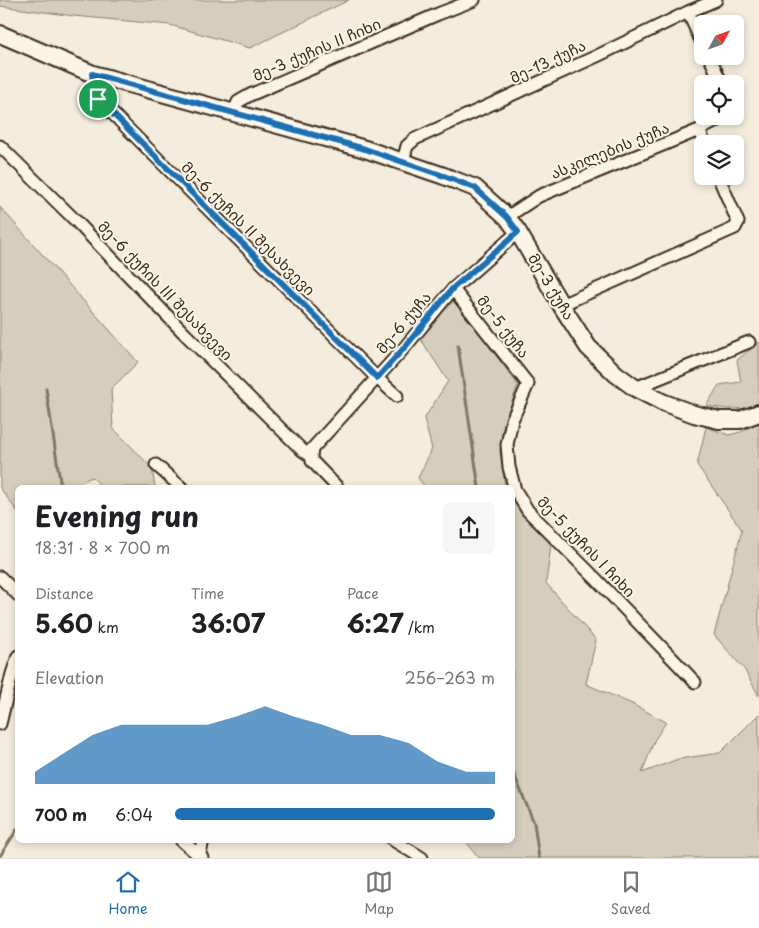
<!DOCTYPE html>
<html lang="en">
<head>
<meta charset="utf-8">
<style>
	body { margin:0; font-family:"Playpen Sans","Noto Sans Georgian",sans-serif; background:#f6f6f6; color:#202124; height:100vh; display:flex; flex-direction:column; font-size:19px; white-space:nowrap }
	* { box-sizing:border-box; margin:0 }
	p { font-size:16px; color:#757577 }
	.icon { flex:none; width:28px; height:28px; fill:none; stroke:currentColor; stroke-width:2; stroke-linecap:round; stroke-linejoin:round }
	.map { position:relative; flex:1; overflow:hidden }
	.sheet { position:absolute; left:15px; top:485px; width:500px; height:358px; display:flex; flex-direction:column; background:#fff; border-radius:8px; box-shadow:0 2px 8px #0003 }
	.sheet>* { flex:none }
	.needle { width:32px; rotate:49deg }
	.fabs { position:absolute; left:694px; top:15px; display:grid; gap:10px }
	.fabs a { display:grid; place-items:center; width:50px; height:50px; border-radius:8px; background:#fff; box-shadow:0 2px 8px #0003; font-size:25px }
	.pin { position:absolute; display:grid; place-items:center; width:42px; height:42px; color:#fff; margin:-21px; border:2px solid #fff; border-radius:50%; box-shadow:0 1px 5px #0007 }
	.round { display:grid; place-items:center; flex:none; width:52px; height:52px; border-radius:8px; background:#f6f6f6 }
	.summary { display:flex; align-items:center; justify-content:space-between; height:85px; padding:0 20px }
	h1 { font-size:28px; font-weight:700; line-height:38px }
	.stats { display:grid; grid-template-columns:repeat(3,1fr); gap:8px; height:85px; padding:5px 20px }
	.stats div { display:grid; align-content:center }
	.stats b { font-size:25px; font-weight:700 }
	.stats small { font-size:14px; font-weight:400 }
	.stats p { font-size:14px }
	.chart { height:140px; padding:10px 20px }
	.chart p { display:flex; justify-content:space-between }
	.chart svg { width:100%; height:90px; margin-top:5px; fill:#1f6fb2; opacity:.7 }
	ul { padding:0 20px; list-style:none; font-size:16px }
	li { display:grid; grid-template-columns:80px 60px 1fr; align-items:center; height:38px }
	li i { height:12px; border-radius:6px; background:#1f6fb2 }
	.tabs { display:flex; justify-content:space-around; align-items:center; height:70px; border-top:1px solid #e0e0e0; background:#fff; font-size:14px; color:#757577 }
	.tabs a { display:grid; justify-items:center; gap:2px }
	.tabs .current { color:#1f6fb2 }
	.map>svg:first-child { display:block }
</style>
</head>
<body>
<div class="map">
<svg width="759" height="858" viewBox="0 0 759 858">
	<rect width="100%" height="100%" fill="#f4eddd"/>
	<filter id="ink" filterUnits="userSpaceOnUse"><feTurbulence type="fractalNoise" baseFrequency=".02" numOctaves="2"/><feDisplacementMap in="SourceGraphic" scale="10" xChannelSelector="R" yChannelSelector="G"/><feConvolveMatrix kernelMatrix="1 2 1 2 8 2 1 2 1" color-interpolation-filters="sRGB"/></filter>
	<g filter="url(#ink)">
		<!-- green -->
		<path fill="#d6cdbd" stroke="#887c6e" d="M0,0h349l-99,48 -80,-23 -96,-9 -74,-10z
			M0,207l138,155 -27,27 2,39 39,40 3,19h-53l-10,-10 -19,9v1l-55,1 -1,23 -17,-23z
			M453,298l65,87 -14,38 -4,28 5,36h-80l-7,-9 14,-29 -8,-30 24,-38 -30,-46z
			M759,342v63l-3,3 -28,1 -22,-3 13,-21 22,-3 -4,-22z
			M759,422v274l-15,-27 -30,-34 28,-105 -45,-65 9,-38 23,8 12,-3z
			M513,501l38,44 -5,38 50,57 -10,44 46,20 34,18 -12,19 -12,32 36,-14 42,-6 39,-39v144h-280l-14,-18h47z"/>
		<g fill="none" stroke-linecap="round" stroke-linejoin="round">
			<!-- stream -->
			<path stroke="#817466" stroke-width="3" d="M458,346l21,142
				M46,388l15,100
				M512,769l22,54 5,35
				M0,856l18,-28"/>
			<!-- street casing -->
			<g stroke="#3b2a1e" stroke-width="15">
				<path id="street" d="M688,12l14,31
					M709,56l13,28
					M93,74l1,12 4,13 279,279 20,18
					M233,113l5,-11 12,-7 188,-81 36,-14
					M699,130l6,14
					M0,146l74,73 110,114 118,117 9,6
					M403,161l4,-15 8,-7 182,-83 91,-44 28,-12
					M507,217l32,-21 160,-66 27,-14
					M453,289l75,95 -16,36 -5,25 2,22 6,23 13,21 69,69 98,102
					M561,305l174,-77 3,-6 -20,-46
					M635,388l114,-46
					M156,465l26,23
					M338,488l-26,-27 -1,-5 1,-7 93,-102 48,-58 65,-57
					M0,577l18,18
					M0,724l12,-50 6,-18
					M181,840l21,18
					M393,840l29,18
					M199,858l4,-18"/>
			</g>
			<!-- secondary casing -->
			<g stroke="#3b2a1e" stroke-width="20">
				<path id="secondary" d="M0,34l93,40 272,75 79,27 31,12 32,29 11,15 43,73 27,42 28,27 19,14 27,14 32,12 25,6h21l19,-7"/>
			</g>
			<!-- street -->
			<use href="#street" stroke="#fcf5e5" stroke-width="11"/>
			<!-- secondary -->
			<use href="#secondary" stroke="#fcf5e5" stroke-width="16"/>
		</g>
	</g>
	<g fill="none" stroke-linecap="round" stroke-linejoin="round" filter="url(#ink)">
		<!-- route casing -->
		<g stroke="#fff" stroke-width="10">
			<path id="route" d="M92,74l273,75 79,27 31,12 32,29 11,15 -65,56 -48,59 -28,31 -279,-279 -4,-13z"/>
		</g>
		<!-- route -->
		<use href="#route" stroke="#1f6fb2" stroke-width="6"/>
	</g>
	<g text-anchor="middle" stroke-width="4" stroke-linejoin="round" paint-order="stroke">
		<!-- street labels -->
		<g font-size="15" fill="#3b2a1e" stroke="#fcf5e5">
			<text transform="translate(317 50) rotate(-23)" y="5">მე-3 ქუჩის II ჩიხი</text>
			<text transform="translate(548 62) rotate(-25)" y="5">მე-13 ქუჩა</text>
			<text transform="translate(610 151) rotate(-22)" y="5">ასკილების ქუჩა</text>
			<text transform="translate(248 229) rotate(45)" y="5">მე-6 ქუჩის II შესახვევი</text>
			<text transform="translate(551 287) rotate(59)" y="5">მე-3 ქუჩა</text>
			<text transform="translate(165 291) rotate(46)" y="5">მე-6 ქუჩის III შესახვევი</text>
			<text transform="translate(404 323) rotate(-50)" y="5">მე-6 ქუჩა</text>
			<text transform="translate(503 327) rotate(52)" y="5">მე-5 ქუჩა</text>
			<text transform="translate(586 547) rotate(46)" y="5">მე-5 ქუჩის I ჩიხი</text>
		</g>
	</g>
</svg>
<div class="fabs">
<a><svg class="needle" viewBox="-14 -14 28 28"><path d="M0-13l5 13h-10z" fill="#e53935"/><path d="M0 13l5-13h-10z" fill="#757577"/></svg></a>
<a><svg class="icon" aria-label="locate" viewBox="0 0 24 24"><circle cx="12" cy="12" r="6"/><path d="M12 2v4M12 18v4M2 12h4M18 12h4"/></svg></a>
<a><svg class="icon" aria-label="layers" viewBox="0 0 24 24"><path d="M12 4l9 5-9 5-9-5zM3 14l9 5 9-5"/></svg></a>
</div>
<div class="pin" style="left:98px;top:99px;background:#1e9e55"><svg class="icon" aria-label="arrive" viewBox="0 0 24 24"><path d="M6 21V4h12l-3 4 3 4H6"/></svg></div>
<section class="sheet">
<div class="summary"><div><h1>Evening run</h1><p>18:31 · 8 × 700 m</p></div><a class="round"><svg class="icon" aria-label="share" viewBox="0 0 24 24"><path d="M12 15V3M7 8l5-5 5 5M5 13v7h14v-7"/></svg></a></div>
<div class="stats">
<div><p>Distance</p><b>5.60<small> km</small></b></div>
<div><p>Time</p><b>36:07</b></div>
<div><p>Pace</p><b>6:27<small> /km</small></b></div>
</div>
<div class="chart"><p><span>Elevation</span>256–263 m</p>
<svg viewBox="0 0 160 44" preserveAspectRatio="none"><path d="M0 44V38L10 29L20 20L30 15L40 15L50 15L60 15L70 11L80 6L90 11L100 15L110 20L120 20L130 24L140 33L150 38L160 38V44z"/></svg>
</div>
<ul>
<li><b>700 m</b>6:04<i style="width:100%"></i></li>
</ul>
</section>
</div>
<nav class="tabs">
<a class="current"><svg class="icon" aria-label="home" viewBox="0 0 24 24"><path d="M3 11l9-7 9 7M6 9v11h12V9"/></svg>Home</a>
<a><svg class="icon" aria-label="map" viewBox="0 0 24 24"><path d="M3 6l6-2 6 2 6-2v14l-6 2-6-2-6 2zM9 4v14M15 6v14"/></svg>Map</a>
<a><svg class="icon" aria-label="saved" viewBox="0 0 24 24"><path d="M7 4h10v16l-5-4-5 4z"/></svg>Saved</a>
</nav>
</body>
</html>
